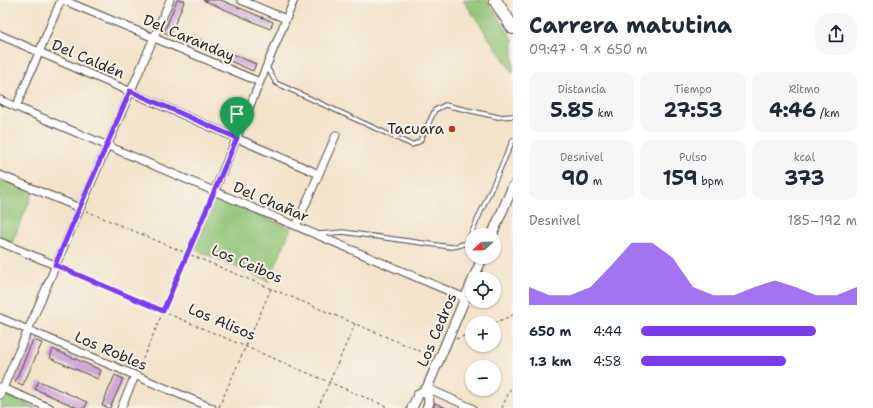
<!DOCTYPE html>
<html lang="es">
<head>
<meta charset="utf-8">
<style>
	body { margin:0; font-family:"Shantell Sans",sans-serif; background:#f6f6f7; color:#1f2937; height:100vh; display:flex; flex-direction:column; font-size:15px; white-space:nowrap }
	* { box-sizing:border-box; margin:0 }
	p { font-size:13px; color:#747a83 }
	.icon { flex:none; width:22px; height:22px; fill:none; stroke:currentColor; stroke-width:2; stroke-linecap:round; stroke-linejoin:round }
	.map { position:relative; flex:1; overflow:hidden }
	.panel { display:flex; flex-direction:column; background:#fff; width:360px }
	.panel>* { flex:none }
	.needle { width:26px; rotate:248deg }
	.fabs { position:absolute; left:465px; top:228px; display:grid; gap:8px }
	.fabs a { display:grid; place-items:center; width:36px; height:36px; border-radius:50%; background:#fff; box-shadow:0 1px 3px #0004; font-size:20px }
	.pin { position:absolute; display:grid; place-items:center; width:34px; height:34px; color:#fff; margin:-41px -17px; border-radius:50% 50% 50% 0; rotate:-45deg; box-shadow:0 0 4px #0007 }
	.pin .icon { rotate:45deg }
	.round { display:grid; place-items:center; flex:none; width:42px; height:42px; border-radius:16px; background:#f6f6f7 }
	.head { display:flex; align-items:center; justify-content:space-between; height:68px; padding:0 16px }
	h1 { font-size:22px; font-weight:700; line-height:30px }
	.stats { display:grid; grid-template-columns:repeat(3,1fr); gap:6px; height:68px; padding:4px 16px }
	.stats div { display:grid; align-content:center; border-radius:10px; background:#f6f6f7; text-align:center }
	.stats b { font-size:20px; font-weight:700 }
	.stats small { font-size:11px; font-weight:400 }
	.stats p { font-size:11px }
	.chart { height:112px; padding:8px 16px }
	.chart p { display:flex; justify-content:space-between }
	.chart svg { width:100%; height:72px; margin-top:4px; fill:#7c3aed; opacity:.7 }
	ul { padding:0 16px; list-style:none; font-size:13px }
	li { display:grid; grid-template-columns:64px 48px 1fr; align-items:center; height:30px }
	li i { height:10px; border-radius:5px; background:#7c3aed }
	main { display:flex; flex:1; min-height:0 }
	.map>svg:first-child { display:block }
</style>
</head>
<body>
<main>
<div class="map">
<svg width="513" height="408" viewBox="0 0 513 408">
	<rect width="100%" height="100%" fill="#f7f3e8"/>
	<filter id="ink" filterUnits="userSpaceOnUse"><feTurbulence type="fractalNoise" baseFrequency=".025" numOctaves="2"/><feDisplacementMap in="SourceGraphic" scale="8" xChannelSelector="R" yChannelSelector="G"/><feConvolveMatrix kernelMatrix="1 2 1 2 8 2 1 2 1" color-interpolation-filters="sRGB"/></filter>
	<filter id="wash" filterUnits="userSpaceOnUse"><feTurbulence type="fractalNoise" baseFrequency=".012" numOctaves="4" result="noise"/><feDisplacementMap in="SourceGraphic" scale="16" xChannelSelector="R" yChannelSelector="G"/><feGaussianBlur stdDeviation="0.9" result="paint"/><feColorMatrix in="noise" values="0 0 0 0 0 0 0 0 0 0 0 0 0 0 0 0 0 1.4 0 .05"/><feComposite in="paint" operator="in"/></filter>
	<g filter="url(#wash)">
		<rect width="100%" height="100%" fill="#f3e3ca"/>
		<!-- green -->
		<path fill="#8fc375" stroke="#5d7750" d="M463,0h24l26,40v33z
			M0,179l33,14 -21,50 -12,-6z
			M216,197l75,31 -22,53 -75,-32z
			M5,394l31,14h-36z"/>
		<g id="blocks">
			<!-- building -->
			<path fill="#d1a6d8" d="M177,0h8l-15,35 -6,-3z
				M203,0h18l52,22 -3,7z
				M192,37l64,27 -3,7 -64,-28z
				M33,340l9,3 -19,42 -8,-3z
				M53,349l48,21 -3,9 -48,-21z
				M115,375l8,4 -13,29h-2l-6,-3z
				M39,381l48,21 -2,6h-7l-43,-19z
				M435,403l11,5h-13z"/>
		</g>
	</g>
	<g filter="url(#ink)">
		<use href="#blocks" fill-opacity="0" stroke="#494743" stroke-width="1"/>
		<g fill="none" stroke-linecap="round" stroke-linejoin="round">
			<!-- service casing -->
			<g stroke="#494743" stroke-width="5.5">
				<path id="service" d="M267,67l9,16 136,62 8,-4 15,-31 10,-5 53,12 15,-1
					M319,234l24,-2 108,15 6,-1 10,-3 46,-103"/>
			</g>
			<!-- minor casing -->
			<g stroke="#494743" stroke-width="9">
				<path id="minor" d="M63,0l197,82
					M241,0l45,19
					M0,35l319,139
					M0,100l465,198
					M16,107l45,-107
					M0,175l80,33
					M214,192l80,-192
					M296,226l40,-91
					M0,242l55,23
					M0,318l212,90
					M0,387l50,21
					M427,388l45,20
					M0,395l170,-395
					M121,408l14,-32"/>
			</g>
			<!-- tertiary casing -->
			<g stroke="#494743" stroke-width="11">
				<path id="tertiary" d="M492,235l21,-49
					M473,279l10,-22
					M412,408l6,-13 9,-7
					M427,408l2,-5 -2,-15 45,-106"/>
			</g>
			<!-- trunk casing -->
			<g stroke="#494743" stroke-width="14">
				<path id="trunk" d="M495,0l18,28"/>
			</g>
			<!-- path -->
			<path stroke="#494743" stroke-width="1" stroke-dasharray="3 3" stroke-linecap="butt" d="M86,211l346,145
				M63,269l327,139
				M494,323l19,-8
				M456,339l16,-6
				M138,370l74,-172
				M219,407l52,-118
				M318,408l37,-84
				M502,408l11,-25"/>
			<!-- service -->
			<use href="#service" stroke="#fff" stroke-width="3.5"/>
			<!-- minor -->
			<use href="#minor" stroke="#fff" stroke-width="7"/>
			<!-- tertiary -->
			<use href="#tertiary" stroke="#fff" stroke-width="9"/>
			<!-- trunk -->
			<use href="#trunk" stroke="#fff" stroke-width="12"/>
		</g>
	</g>
	<g fill="none" stroke-linecap="round" stroke-linejoin="round" filter="url(#ink)">
		<!-- route casing -->
		<g stroke="#fff" stroke-width="8">
			<path id="route" d="M130,91l107,47 -74,173 -108,-46z"/>
		</g>
		<!-- route -->
		<use href="#route" stroke="#7c3aed" stroke-width="5"/>
	</g>
	<!-- markers -->
	<circle fill="#c8321e" stroke="#f7f3e8" stroke-width="1.5" cx="452" cy="129" r="4"/>
	<g text-anchor="middle" stroke-width="4" stroke-linejoin="round" paint-order="stroke">
		<!-- street labels -->
		<g font-size="15" fill="#2b2b2b" stroke="#f7f3e8">
			<text transform="translate(189 38) rotate(23)" y="5">Del Caranday</text>
			<text transform="translate(88 59) rotate(23)" y="5">Del Caldén</text>
			<text transform="translate(271 202) rotate(23)" y="5">Del Chañar</text>
			<text transform="translate(247 264) rotate(23)" y="5">Los Ceibos</text>
			<text transform="translate(222 322) rotate(23)" y="5">Los Alisos</text>
			<text transform="translate(437 330) rotate(-67)" y="5">Los Cedros</text>
			<text transform="translate(111 351) rotate(23)" y="5">Los Robles</text>
		</g>
		<!-- poi labels -->
		<g font-size="15" fill="#2b2b2b" stroke="#f7f3e8" text-anchor="end">
			<text x="444" y="134">Tacuara</text>
		</g>
	</g>
</svg>
<div class="fabs">
<a><svg class="needle" viewBox="-14 -14 28 28"><path d="M0-13l5 13h-10z" fill="#e53935"/><path d="M0 13l5-13h-10z" fill="#747a83"/></svg></a>
<a><svg class="icon" aria-label="locate" viewBox="0 0 24 24"><circle cx="12" cy="12" r="6"/><path d="M12 2v4M12 18v4M2 12h4M18 12h4"/></svg></a>
<a>+</a>
<a>−</a>
</div>
<div class="pin" style="left:237px;top:138px;background:#1e9e55"><svg class="icon" aria-label="arrive" viewBox="0 0 24 24"><path d="M6 21V4h12l-3 4 3 4H6"/></svg></div>
</div>
<section class="panel">
<div class="head"><div><h1>Carrera matutina</h1><p>09:47 · 9 × 650 m</p></div><a class="round"><svg class="icon" aria-label="share" viewBox="0 0 24 24"><path d="M12 15V3M7 8l5-5 5 5M5 13v7h14v-7"/></svg></a></div>
<div class="stats">
<div><p>Distancia</p><b>5.85<small> km</small></b></div>
<div><p>Tiempo</p><b>27:53</b></div>
<div><p>Ritmo</p><b>4:46<small> /km</small></b></div>
</div>
<div class="stats">
<div><p>Desnivel</p><b>90<small> m</small></b></div>
<div><p>Pulso</p><b>159<small> bpm</small></b></div>
<div><p>kcal</p><b>373</b></div>
</div>
<div class="chart"><p><span>Desnivel</span>185–192 m</p>
<svg viewBox="0 0 160 44" preserveAspectRatio="none"><path d="M0 44V33L10 38L20 38L30 33L40 20L50 6L60 6L70 15L80 33L90 38L100 38L110 33L120 29L130 33L140 38L150 38L160 33V44z"/></svg>
</div>
<ul>
<li><b>650 m</b>4:44<i style="width:81%"></i></li>
<li><b>1.3 km</b>4:58<i style="width:67%"></i></li>
</ul>
</section>
</main>
</body>
</html>
